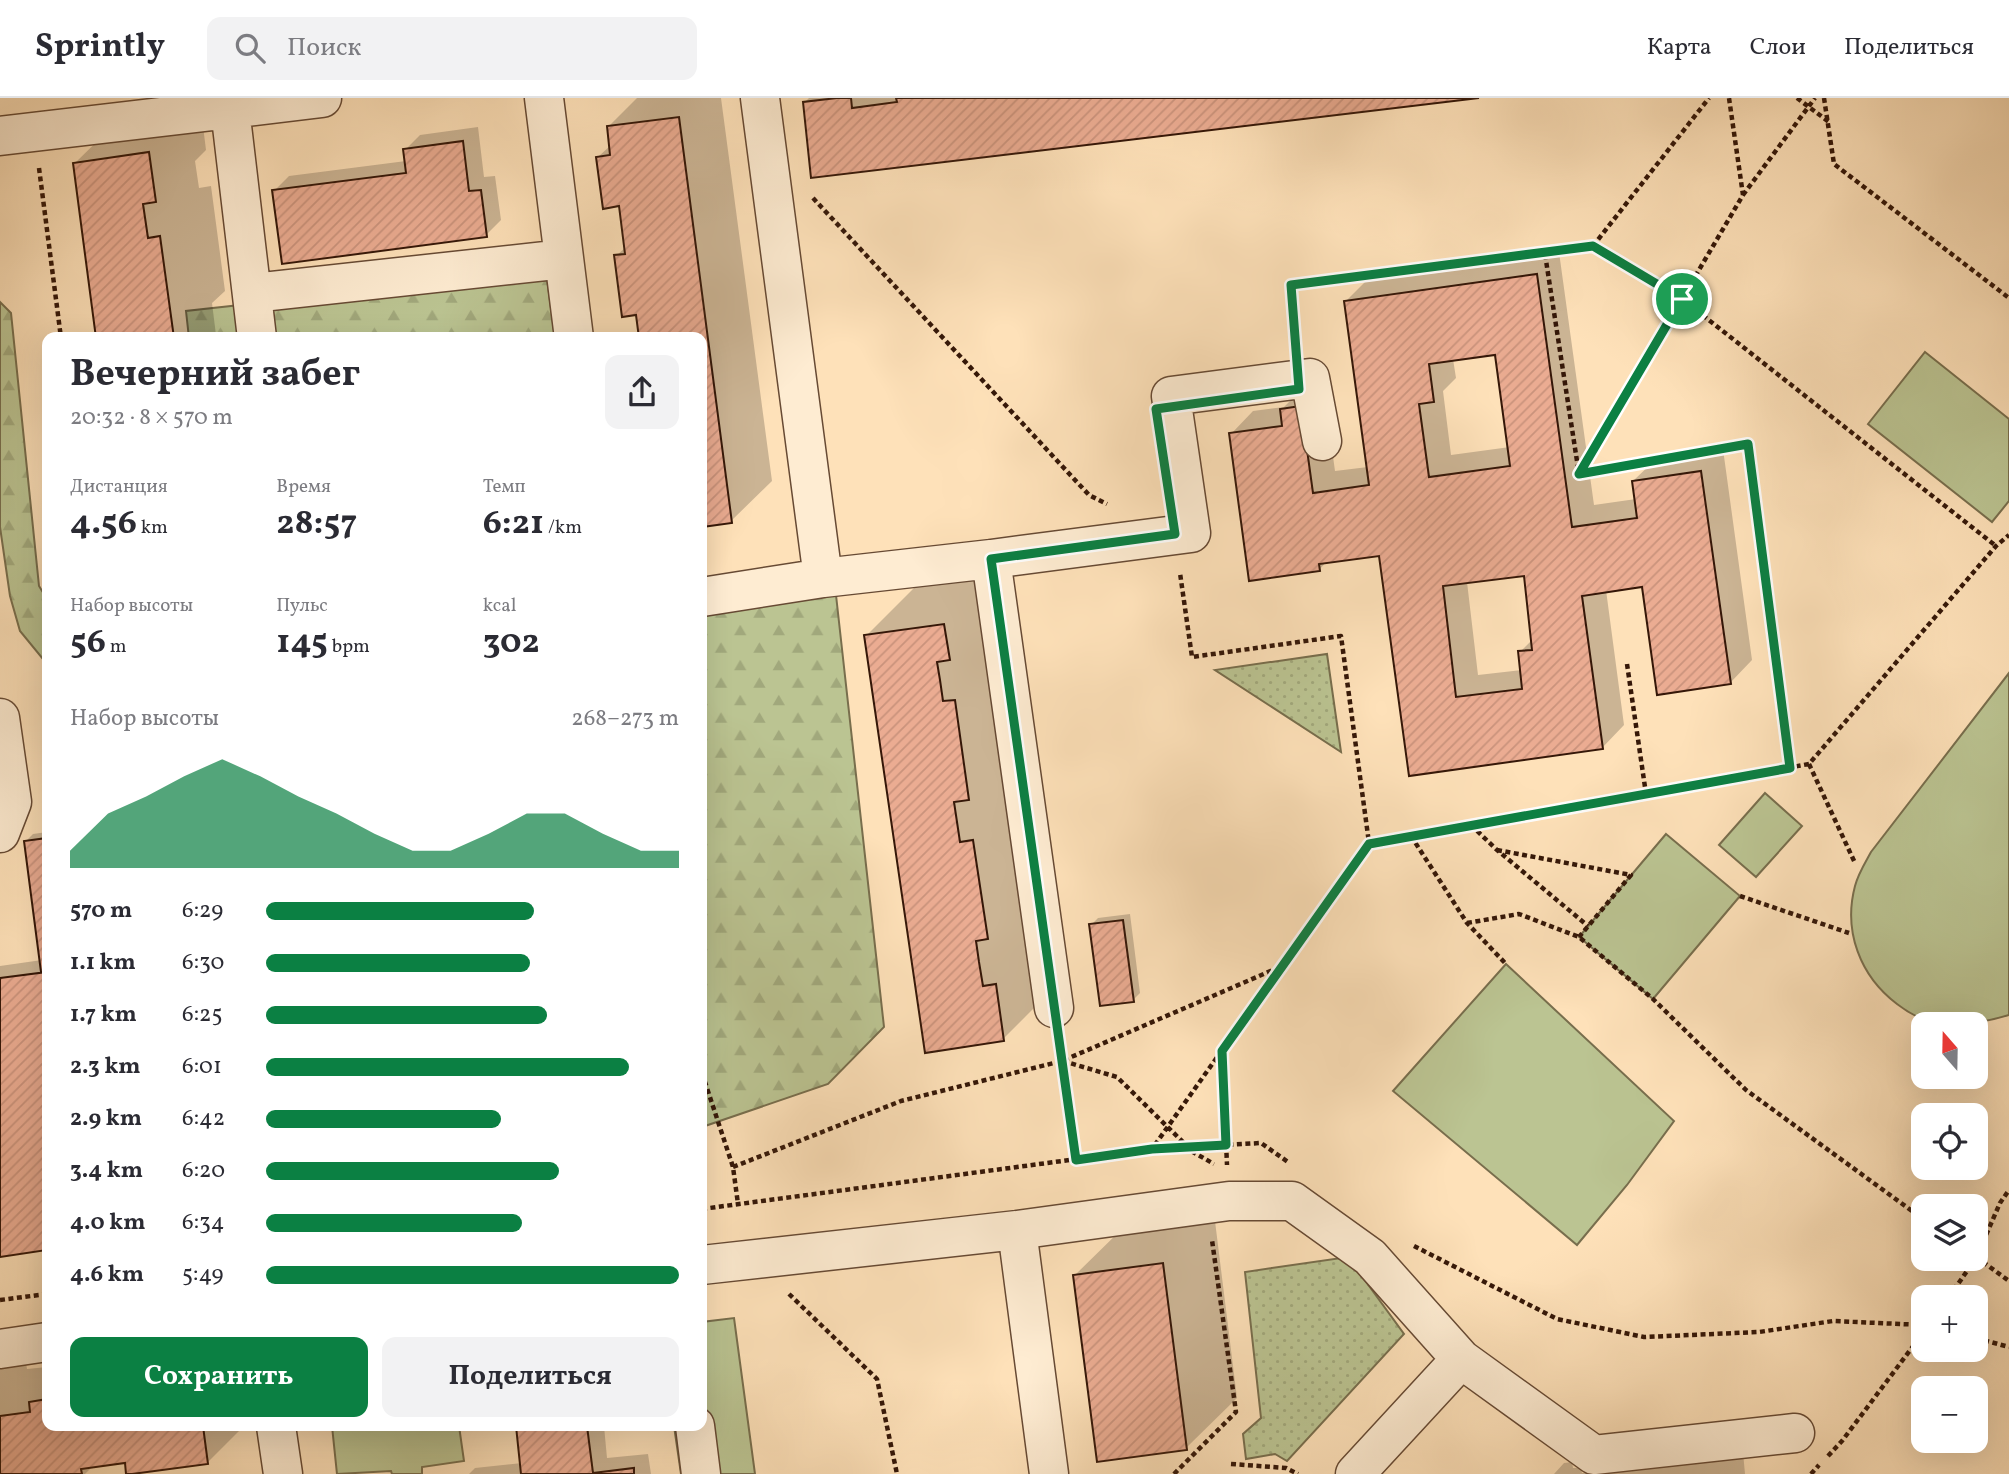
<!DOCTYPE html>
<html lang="ru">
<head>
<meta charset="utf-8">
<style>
	body { margin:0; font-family:Vollkorn,serif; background:#f2f2f3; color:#2b2b33; height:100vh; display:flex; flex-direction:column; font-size:26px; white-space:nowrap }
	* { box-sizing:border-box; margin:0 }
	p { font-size:23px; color:#7c7c81 }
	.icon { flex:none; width:38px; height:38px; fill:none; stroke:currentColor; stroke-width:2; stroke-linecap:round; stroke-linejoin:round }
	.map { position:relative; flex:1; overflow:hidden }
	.sheet { position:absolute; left:42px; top:234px; width:665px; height:1099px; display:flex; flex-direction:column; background:#fff; border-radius:14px; box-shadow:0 7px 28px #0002 }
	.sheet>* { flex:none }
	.needle { width:46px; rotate:340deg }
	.buttons { position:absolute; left:1911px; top:914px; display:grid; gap:14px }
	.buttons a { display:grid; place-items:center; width:77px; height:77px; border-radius:14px; background:#fff; box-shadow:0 7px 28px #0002; font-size:35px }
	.pin { position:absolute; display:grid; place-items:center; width:60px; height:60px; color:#fff; margin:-30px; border:4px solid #fff; border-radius:50%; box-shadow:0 2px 7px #0007 }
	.round { display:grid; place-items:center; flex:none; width:74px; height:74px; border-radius:14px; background:#f2f2f3 }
	.overview { display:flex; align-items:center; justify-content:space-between; height:119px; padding:0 28px }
	h1 { font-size:38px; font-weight:700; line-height:52px }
	.metrics { display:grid; grid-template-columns:repeat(3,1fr); gap:10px; height:119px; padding:7px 28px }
	.metrics div { display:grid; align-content:center }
	.metrics b { font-size:35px; font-weight:700 }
	.metrics small { font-size:19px; font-weight:400 }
	.metrics p { font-size:19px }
	.chart { height:196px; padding:14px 28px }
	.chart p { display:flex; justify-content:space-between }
	.chart svg { width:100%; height:126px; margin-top:7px; fill:#0b8043; opacity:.7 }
	.button { display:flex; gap:14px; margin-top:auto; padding:14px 28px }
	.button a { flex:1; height:80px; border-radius:14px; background:#0b8043; color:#fff; font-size:28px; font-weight:700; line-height:80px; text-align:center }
	.button a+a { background:#f2f2f3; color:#2b2b33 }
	ul { padding:0 28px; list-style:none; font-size:23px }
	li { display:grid; grid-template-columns:112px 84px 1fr; align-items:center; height:52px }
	li i { height:18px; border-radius:9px; background:#0b8043 }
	header { display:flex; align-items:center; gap:42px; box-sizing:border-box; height:98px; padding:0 35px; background:#fff; border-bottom:2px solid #e1e1e2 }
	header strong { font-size:33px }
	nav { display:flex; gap:38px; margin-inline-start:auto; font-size:24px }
	.search { width:490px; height:63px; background:#f2f2f3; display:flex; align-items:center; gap:18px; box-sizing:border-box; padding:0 24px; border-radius:14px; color:#7c7c81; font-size:26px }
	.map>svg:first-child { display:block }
</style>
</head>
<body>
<header>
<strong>Sprintly</strong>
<div class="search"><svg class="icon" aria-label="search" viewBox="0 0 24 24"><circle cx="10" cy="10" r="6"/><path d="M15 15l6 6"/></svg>Поиск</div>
<nav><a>Карта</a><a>Слои</a><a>Поделиться</a></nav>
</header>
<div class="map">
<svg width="2009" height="1376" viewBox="0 0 2009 1376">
	<defs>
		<pattern id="grass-dots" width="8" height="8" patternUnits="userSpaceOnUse" patternTransform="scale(1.75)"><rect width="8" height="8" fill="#bbc492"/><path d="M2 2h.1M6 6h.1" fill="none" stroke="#a1a87c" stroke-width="1.8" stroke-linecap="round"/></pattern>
		<pattern id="forest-firs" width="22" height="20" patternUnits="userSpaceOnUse" patternTransform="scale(1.75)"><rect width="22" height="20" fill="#bbc492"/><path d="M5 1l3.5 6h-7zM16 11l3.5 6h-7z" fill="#a1a87c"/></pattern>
		<pattern id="building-hatch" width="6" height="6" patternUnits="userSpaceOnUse" patternTransform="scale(1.75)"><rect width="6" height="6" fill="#ebac92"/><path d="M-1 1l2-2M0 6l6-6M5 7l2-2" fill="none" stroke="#ca937c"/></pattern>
	</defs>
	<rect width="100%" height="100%" fill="#fee1b9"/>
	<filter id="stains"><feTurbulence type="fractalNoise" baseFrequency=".00286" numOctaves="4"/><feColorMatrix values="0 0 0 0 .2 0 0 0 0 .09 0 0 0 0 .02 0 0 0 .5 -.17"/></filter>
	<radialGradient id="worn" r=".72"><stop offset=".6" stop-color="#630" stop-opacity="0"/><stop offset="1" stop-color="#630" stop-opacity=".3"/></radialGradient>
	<!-- grass -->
	<path fill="url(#grass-dots)" stroke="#786e4d" stroke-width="2" d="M1327,556l14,98 -126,-82z
		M1348,1159l56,77 -117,127 -12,-7 -29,5 -3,-25 18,-16 -16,-146z"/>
	<!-- forest -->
	<path fill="url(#forest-firs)" stroke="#786e4d" stroke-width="2" d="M546,173l9,67h-366l-3,-27z
		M0,204l11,11 28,273 8,13v65l-27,-33 -10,-35 -10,-69z
		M836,497l48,432 -56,57 -126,43v-517z"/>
	<!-- green -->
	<path fill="#bbc492" stroke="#786e4d" stroke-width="2" d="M1925,254l84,67v82l-17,21 -124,-98z
		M2009,575v342c-23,7 -44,11 -68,9 -16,-2 -31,-10 -44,-20 -37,-28 -54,-73 -42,-118 3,-12 10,-23 16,-34z
		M1765,695l37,33 -46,51 -37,-32z
		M1666,736l74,62 -87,103 -74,-62z
		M1506,866l168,157 -47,64 -50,60 -184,-154z
		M734,1220l21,156h-74l-7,-48h28v-104z
		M332,1328h127l5,35 -42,6v7h-30l-1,-3 -54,3z"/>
	<!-- shadow -->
	<path fill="#0003" fill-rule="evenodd" d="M637,0h84l51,383 -41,40 -29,4v-187l-65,-25 -21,-57 10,-9 -6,-43 -22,-47 13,-12 -3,-18z
		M809,0h656l-652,78 -9,-73z
		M200,4l6,48 -11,11 4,27 12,-2 14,105 -13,12 4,32 16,-2 1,5h-135l-23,-175 51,-50z
		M478,29l6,50 11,-1 6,44 -15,15 -212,-44 15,-15 117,-15 -1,-11 15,-15z
		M1559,154l35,253 42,-6 -3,-18 23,-22 67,-10 29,211 -22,23 -86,-98 -38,5 18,135 -22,23 -191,26 -31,-220 -53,7 -8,9 -88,-136 22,-23 31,-4 20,-20 19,-3 12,87 33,-4 -22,-166 22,-22zM1497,255l13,94 -59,8 -8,-64 13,-13 -3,-19zM1525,476l8,65 -13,13 2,18 -44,5 -11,-93z
		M995,476l59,414 -51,51 -77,12 -60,-415 51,-51z
		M47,734v417l-47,6v-289l42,-6 -16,-119 7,-7z
		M1130,816l10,79 -7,7 -42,-75 7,-7z
		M1214,1115l23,185 -51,50 -111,-173 51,-50z
		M25,1259l2,12 20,-2v59h197l-37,37 -81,-2 -33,5 -8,8h-85v-114z
		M517,1328h87l3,32 41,-4 3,20h-182l6,-6 47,-5z
		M1743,1354l2,22h-191l10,-11 8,-1 1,6h8l1,5z"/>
	<!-- building -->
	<path fill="url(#building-hatch)" stroke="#351708" stroke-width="2" fill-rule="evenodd" d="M837,0h14l1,10 45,-6 -1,-4h583l-668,80 -8,-76z
		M679,19l53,406 -30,4v-189h-63l-3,-23 -14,2 -8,-62 11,-1 -6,-48 -16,3 -7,-52 14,-2 -3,-29z
		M463,43l6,50 12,-1 6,47 -205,27 -10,-74 134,-17 -3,-24z
		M149,54l7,50 -13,2 5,34 12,-2 14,102h-78l-23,-175z
		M1537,176l35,253 65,-9 -5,-37 69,-10 30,213 -74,11 -15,-108 -60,9 21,153 -194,27 -30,-220 -60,8 1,7 -71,10 -20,-148 53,-7 -2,-17 21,-3 12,87 56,-8 -25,-184zM1495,257l15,111 -81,11 -10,-73 15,-2 -5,-38zM1524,478l8,74 -14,1 4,38 -66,8 -13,-111z
		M944,526l6,36 -13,2 3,18 3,21 12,-1 14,100 -15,2 6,40 13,-2 15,99 -12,2 3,21 4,24 13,-2 8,57 -79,12 -61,-418z
		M47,740v134h-6l-17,-131z
		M1123,822l11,82 -34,4 -11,-82z
		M47,874v278l-47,7v-279z
		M1163,1165l24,187 -90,12 -24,-187z
		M47,1301v27h156l5,38 -76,10h-6l-1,-11 -44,6 1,5h-82v-58l30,-4 -1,-10z
		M516,1328h71l6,47 41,-5v6h-113z"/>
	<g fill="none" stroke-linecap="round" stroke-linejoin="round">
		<!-- minor casing -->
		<g stroke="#674a34" stroke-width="41">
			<path id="minor" d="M544,0l30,240
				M760,0l63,480
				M230,11l27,229
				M0,38l322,-38
				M252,195l312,-34
				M991,461l200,-26 -20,-137 139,-18 12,63
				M702,499l121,-19 168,-19 63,449
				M0,620l12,84 -12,31
				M1017,1132l32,244
				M702,1167l315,-35 212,-29h63l78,56 91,102 133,96 201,-22
				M0,1251l47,-7
				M276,1328l7,48
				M695,1328l6,48
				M1355,1376l106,-115"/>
		</g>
		<!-- path -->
		<path stroke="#351708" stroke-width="4.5" stroke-dasharray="5 3.5" stroke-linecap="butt" d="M1797,0l32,24
			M1824,0l10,66 175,134
			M39,70l22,170
			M1743,97l72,-97
			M813,100l276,297 18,9
			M1593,148l116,-148
			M1545,156l48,-8 89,53 314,247
			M1296,245l-5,-58 254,-31 34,220 169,-30 42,324
			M1579,376l164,-279 -14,-97
			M1627,566l19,130
			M1809,666l46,99
			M1471,727l26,25 91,76
			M1411,738l56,87 39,41
			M1369,745l440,-79 187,-218 13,-11
			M1497,752l134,25 -52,62
			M1740,798l109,37
			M1467,825l52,-9 60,23 74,62 93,91 177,129
			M1059,945l17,117
			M1222,953l5,114
			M1063,963l54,16 76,75 21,12
			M702,975l31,94 5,37
			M1152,1051l109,-6 27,19
			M733,1069l168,-66 161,-40 218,-94
			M702,1111l450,-60 217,-306 -28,-207 -149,21 -12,-84
			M1414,1148l143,73 87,18 115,-5 74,-11 90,4
			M1976,1159l33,24
			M1976,1160l24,-55 9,-13
			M789,1196l88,85 20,95
			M1949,1199l27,-39
			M0,1202l47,-6
			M1976,1240l33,9
			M1828,1358l14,-15 81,-108
			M1231,1366l55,4 12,6
			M1174,1376l62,-62 -24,-172
			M1811,1376l8,-9"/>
		<!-- minor -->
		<use href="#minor" stroke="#feecd2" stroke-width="38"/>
	</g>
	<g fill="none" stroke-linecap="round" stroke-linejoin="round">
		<!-- route casing -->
		<g stroke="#fff" stroke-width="14">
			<path id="route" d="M1593,148l89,53 -103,175 169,-30 42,324 -421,76 -147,207 4,94 -74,4 -76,11 -85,-601 184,-25 -19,-125 143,-20 -8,-104z"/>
		</g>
		<!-- route -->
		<use href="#route" stroke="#0b8043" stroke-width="9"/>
	</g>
	<rect width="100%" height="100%" filter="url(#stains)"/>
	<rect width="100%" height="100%" fill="url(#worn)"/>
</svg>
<div class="buttons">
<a><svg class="needle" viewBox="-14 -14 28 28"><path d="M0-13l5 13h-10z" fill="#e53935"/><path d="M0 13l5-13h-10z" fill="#7c7c81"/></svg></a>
<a><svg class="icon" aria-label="locate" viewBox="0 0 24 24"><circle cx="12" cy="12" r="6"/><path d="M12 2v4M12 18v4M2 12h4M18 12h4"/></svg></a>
<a><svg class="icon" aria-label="layers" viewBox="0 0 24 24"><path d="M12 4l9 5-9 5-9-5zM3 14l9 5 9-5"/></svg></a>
<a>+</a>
<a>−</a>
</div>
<div class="pin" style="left:1682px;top:201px;background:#1e9e55"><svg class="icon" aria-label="arrive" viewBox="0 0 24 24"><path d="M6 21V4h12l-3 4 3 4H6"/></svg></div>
<section class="sheet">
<div class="overview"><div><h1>Вечерний забег</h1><p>20:32 · 8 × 570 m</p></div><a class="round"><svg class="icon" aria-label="share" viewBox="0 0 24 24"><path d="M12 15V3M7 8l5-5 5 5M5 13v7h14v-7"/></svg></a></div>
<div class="metrics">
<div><p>Дистанция</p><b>4.56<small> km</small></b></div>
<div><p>Время</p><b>28:57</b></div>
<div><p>Темп</p><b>6:21<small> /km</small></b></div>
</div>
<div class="metrics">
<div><p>Набор высоты</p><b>56<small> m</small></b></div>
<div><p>Пульс</p><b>145<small> bpm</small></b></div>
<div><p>kcal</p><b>302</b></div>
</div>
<div class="chart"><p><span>Набор высоты</span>268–273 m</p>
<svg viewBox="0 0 160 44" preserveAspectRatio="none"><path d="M0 44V38L10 25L20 19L30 12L40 6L50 12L60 19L70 25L80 32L90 38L100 38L110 32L120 25L130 25L140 32L150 38L160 38V44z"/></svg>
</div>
<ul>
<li><b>570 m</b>6:29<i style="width:65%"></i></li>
<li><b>1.1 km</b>6:30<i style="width:64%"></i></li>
<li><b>1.7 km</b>6:25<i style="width:68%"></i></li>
<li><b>2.3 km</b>6:01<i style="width:88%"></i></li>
<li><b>2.9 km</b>6:42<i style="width:57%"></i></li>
<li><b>3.4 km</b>6:20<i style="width:71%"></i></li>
<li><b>4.0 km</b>6:34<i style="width:62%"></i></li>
<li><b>4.6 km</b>5:49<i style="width:100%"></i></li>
</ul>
<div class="button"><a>Сохранить</a><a>Поделиться</a></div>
</section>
</div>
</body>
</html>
